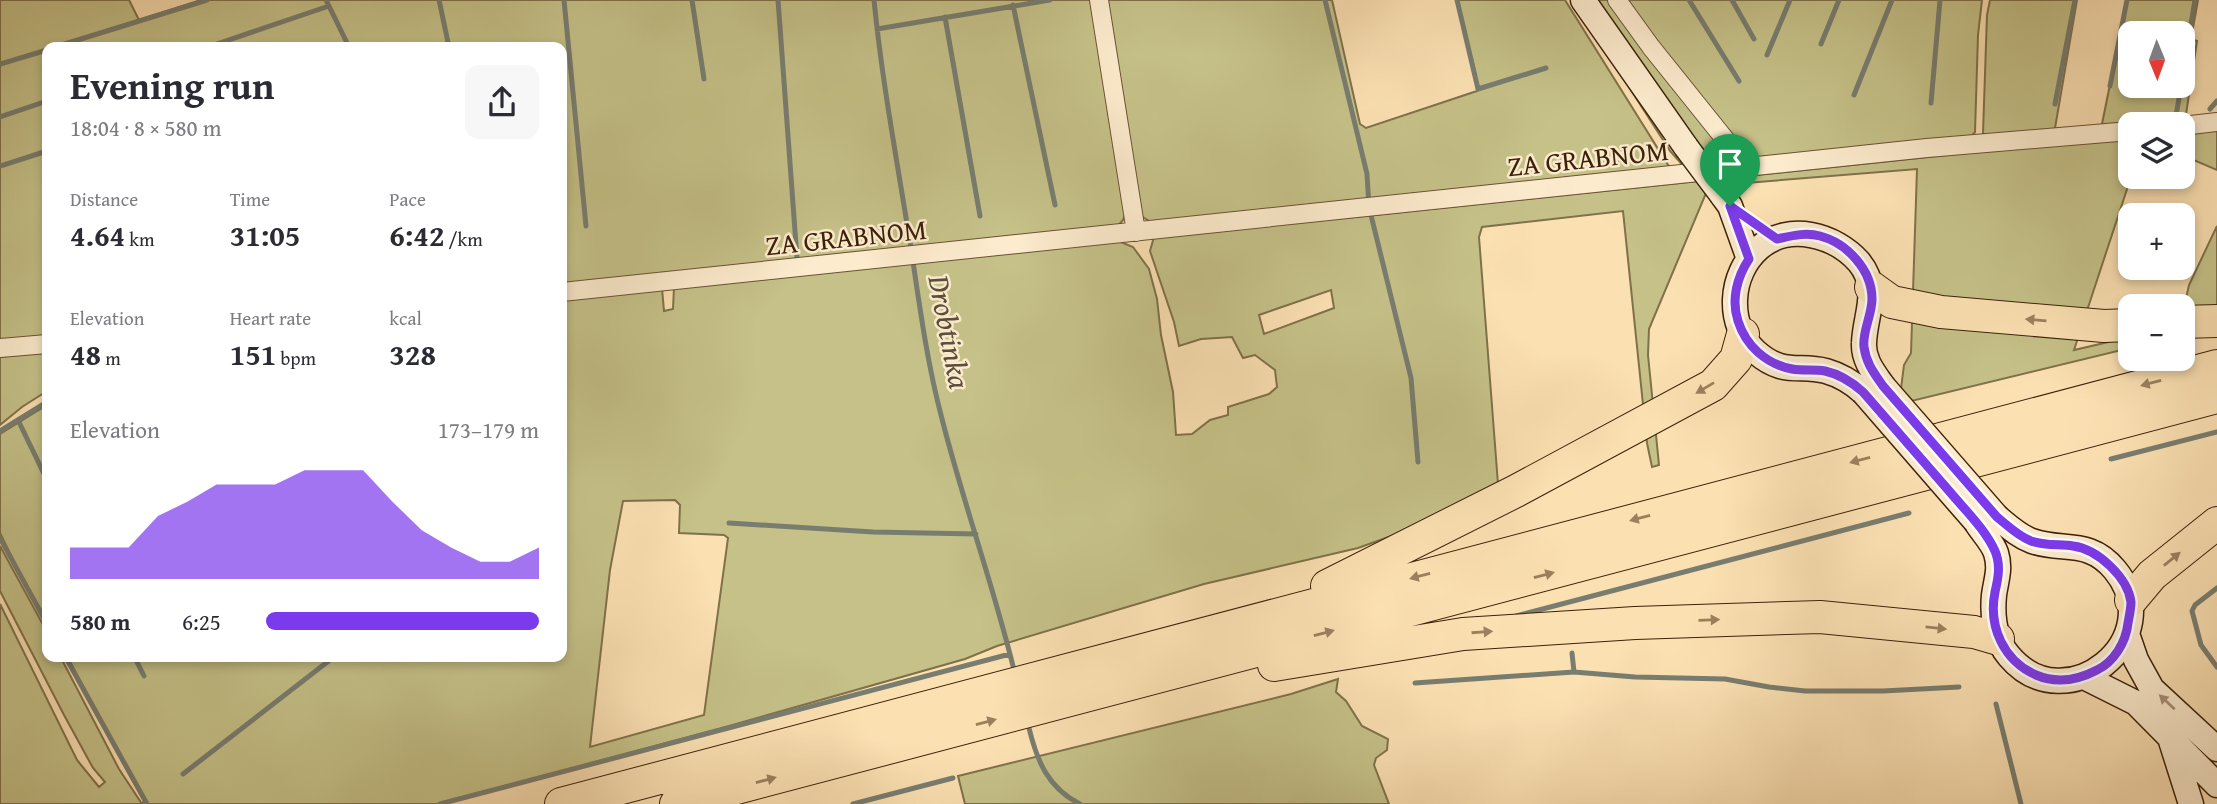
<!DOCTYPE html>
<html lang="en">
<head>
<meta charset="utf-8">
<style>
	body { margin:0; font-family:"Gentium Book Plus",serif; background:#f7f7f7; color:#2b2b33; height:100vh; display:flex; flex-direction:column; font-size:26px; white-space:nowrap }
	* { box-sizing:border-box; margin:0 }
	p { font-size:23px; color:#7c7c81 }
	.icon { flex:none; width:38px; height:38px; fill:none; stroke:currentColor; stroke-width:2; stroke-linecap:round; stroke-linejoin:round }
	.map { position:relative; flex:1; overflow:hidden }
	.drawer { position:absolute; left:42px; top:42px; width:525px; height:620px; display:flex; flex-direction:column; background:#fff; border-radius:14px; box-shadow:0 4px 10px #0003 }
	.drawer>* { flex:none }
	.needle { width:46px; rotate:179deg }
	.buttons { position:absolute; left:2118px; top:21px; display:grid; gap:14px }
	.buttons a { display:grid; place-items:center; width:77px; height:77px; border-radius:14px; background:#fff; box-shadow:0 4px 10px #0003; font-size:35px }
	.pin { position:absolute; display:grid; place-items:center; width:60px; height:60px; color:#fff; margin:-72px -30px; border-radius:50% 50% 50% 0; rotate:-45deg; box-shadow:0 0 7px #0007 }
	.pin .icon { rotate:45deg }
	.round { display:grid; place-items:center; flex:none; width:74px; height:74px; border-radius:14px; background:#f7f7f7 }
	.summary { display:flex; align-items:center; justify-content:space-between; height:119px; padding:0 28px }
	h1 { font-size:38px; font-weight:800; line-height:52px }
	.stats { display:grid; grid-template-columns:repeat(3,1fr); gap:10px; height:119px; padding:7px 28px }
	.stats div { display:grid; align-content:center }
	.stats b { font-size:30px; font-weight:800 }
	.stats small { font-size:19px; font-weight:400 }
	.stats p { font-size:19px }
	.chart { height:196px; padding:14px 28px }
	.chart p { display:flex; justify-content:space-between }
	.chart svg { width:100%; height:126px; margin-top:7px; fill:#7c3aed; opacity:.7 }
	ul { padding:0 28px; list-style:none; font-size:23px }
	li { display:grid; grid-template-columns:112px 84px 1fr; align-items:center; height:52px }
	li i { height:18px; border-radius:9px; background:#7c3aed }
	.map>svg:first-child { display:block }
</style>
</head>
<body>
<div class="map">
<svg width="2217" height="804" viewBox="0 0 2217 804">
	<rect width="100%" height="100%" fill="#fbe0b2"/>
	<filter id="stains"><feTurbulence type="fractalNoise" baseFrequency=".00286" numOctaves="4"/><feColorMatrix values="0 0 0 0 .2 0 0 0 0 .09 0 0 0 0 .02 0 0 0 .5 -.17"/></filter>
	<radialGradient id="worn" r=".72"><stop offset=".6" stop-color="#630" stop-opacity="0"/><stop offset="1" stop-color="#630" stop-opacity=".3"/></radialGradient>
	<!-- green -->
	<path fill="#c5c188" stroke="#807149" stroke-width="2" fill-rule="evenodd" d="M0,0h129l10,20 62,-20h895l31,208 -4,12 -9,10 -552,56v-239h-515v292l-47,5z
		M1107,0h225l28,124 6,4 111,-37 -2,-20 -18,-71h108l105,168 -519,54 -10,-6z
		M1573,0h409l-4,35 -3,97 -8,9 -282,27 -15,-17z
		M1990,0h87l-23,134 -65,5 -6,-6 4,-118z
		M2127,0h71l-7,39 6,2 -12,80 -84,8zM2130,33h52v53h-52z
		M2217,129v41l-35,-15v-24z
		M2130,136l1,41 -57,173 56,-13v11l-231,56 5,-39 7,-12 6,-184 -208,17 -60,143 -1,26 11,110 -7,2 -5,-24 -24,-232 -141,16 -3,10 20,260 -141,51 -154,36 -207,62 -32,13 -236,67 -290,78h-297l2,-3 -77,-145h495v-359l100,-9 2,23 9,-2 1,-22 442,-47 17,7 16,22 8,30 4,36 12,57 3,43 16,-1 18,-14 18,-5v-8l41,-13 8,-7 -2,-17 -20,-15 -12,3 -11,-21 -31,2 -22,7 -5,-24 -24,-71 4,-14 77,-10 114,-9zM1331,290l3,18 -70,26 -5,-19zM675,500l5,5 -1,28 45,2 4,3 -24,177 -114,32 20,-177 13,-69z
		M2217,226v98l-35,-8 7,-31z
		M47,352v39l-25,16 -22,18v-68z
		M47,405v215l-25,-42 -22,-45v-99z
		M0,546l47,86v24h13l59,113 23,35h-142v-200l77,156 22,27 6,-5 -12,-14 -29,-53 -64,-124z
		M1338,679l-2,13 10,9 16,25 26,13 -1,11 -11,8 -2,7 15,39h-424l-7,-28 333,-82z"/>
	<g fill="none" stroke-linecap="round" stroke-linejoin="round">
		<!-- stream -->
		<path stroke="#787d70" stroke-width="5" d="M326,0l23,47
			M439,0l10,47
			M564,0l22,226
			M692,0l12,79
			M778,0l19,258
			M874,0c8,81 23,161 36,242 9,58 16,116 31,173 21,84 51,166 72,251
			M1325,0l42,174 2,33 42,171 7,84
			M1457,0l21,89 68,-21
			M1689,0l50,81
			M1732,0l22,39
			M1013,5l42,200
			M945,17l35,199
			M877,29l173,-29
			M1821,44l18,-44
			M55,47l152,-47
			M208,47l121,-41
			M1767,55l23,-55
			M0,64l47,-14
			M2182,78l13,-78
			M2110,86l17,-86
			M1854,95l38,-95
			M1931,103l9,-103
			M2055,104l20,-104
			M2210,109l7,-8
			M2176,116l5,-30
			M0,117l47,-16
			M0,166l47,-15
			M18,420l29,60
			M0,431l47,-29
			M2111,459l106,-27
			M729,523l144,9 103,2
			M0,538l47,86
			M2217,588l-22,17 -3,6 9,34 16,22
			M1516,616l393,-103
			M1572,653l2,19 61,5 90,2 44,8 36,4h78l76,-4
			M65,656l82,148
			M134,656l10,20
			M1415,683l159,-11
			M1996,704l25,100
			M1029,728c8,33 19,60 51,76
			M183,774l152,-118
			M440,804l570,-150
			M853,804l100,-26"/>
		<!-- minor casing -->
		<g stroke="#6c5134" stroke-width="20">
			<path id="minor" d="M1099,0l37,232
				M1617,0l34,47 97,121
				M2182,126l35,-4
				M562,292l1365,-144 203,-17
				M0,348l47,-4"/>
		</g>
		<!-- secondary casing -->
		<g stroke="#3c210a" stroke-width="27">
			<path id="secondary" d="M1583,0l103,147
				M1722,195l8,11 19,53
				M1863,392c-10,-9 -23,-17 -37,-21 -27,-7 -43,5 -70,-19 -30,-27 -27,-78 3,-104 30,-26 76,-13 100,14 22,27 6,52 5,81 -1,17 10,30 19,43
				M1976,522c6,10 17,21 20,31 5,16 0,27 -2,42 -2,21 1,45 15,61 57,68 162,-18 106,-86 -26,-32 -53,-18 -83,-29 -14,-5 -24,-15 -35,-24
				M2127,634l9,26 16,29 65,60
				M2084,677l52,26 81,82
				M2171,741l20,63"/>
		</g>
		<!-- motorway casing -->
		<g stroke="#3c210a" stroke-width="34">
			<path id="motorway" d="M1871,287l21,15 49,10 163,14 26,-1
				M2182,322l35,-1
				M1327,586l189,-95 197,-106 23,-26 7,-25
				M2131,600l21,-25 65,-52
				M1274,665l189,-31 172,-11 185,-6 154,15 24,7
				M561,804l1656,-438
				M676,804l1541,-407"/>
		</g>
		<!-- minor -->
		<use href="#minor" stroke="#fcebcd" stroke-width="18"/>
		<!-- secondary -->
		<use href="#secondary" stroke="#fcebcd" stroke-width="24"/>
		<!-- motorway -->
		<use href="#motorway" stroke="#fbe0b2" stroke-width="32"/>
		<!-- secondary-bridge casing -->
		<g stroke="#3c210a" stroke-width="27" stroke-linecap="butt">
			<path id="secondary-bridge" d="M1686,147l36,48
				M1883,386l114,131
				M1863,392l113,130"/>
		</g>
		<!-- secondary-bridge -->
		<use href="#secondary-bridge" stroke="#fcebcd" stroke-width="24"/>
	</g>
	<!-- one-way arrows -->
	<defs><path id="oneway-solid" d="M-6-.8H1V-3.2L6.5 0L1 3.2V.8H-6Z" transform="scale(1.75)"/></defs>
	<g fill="#9c805e">
		<use href="#oneway-solid" transform="translate(2036 320) rotate(-175)"/>
		<use href="#oneway-solid" transform="translate(2151 383) rotate(165)"/>
		<use href="#oneway-solid" transform="translate(1705 388) rotate(149)"/>
		<use href="#oneway-solid" transform="translate(1860 460) rotate(165)"/>
		<use href="#oneway-solid" transform="translate(1640 518) rotate(165)"/>
		<use href="#oneway-solid" transform="translate(2172 559) rotate(-39)"/>
		<use href="#oneway-solid" transform="translate(1544 575) rotate(-15)"/>
		<use href="#oneway-solid" transform="translate(1420 576) rotate(165)"/>
		<use href="#oneway-solid" transform="translate(1709 620) rotate(-2)"/>
		<use href="#oneway-solid" transform="translate(1936 628) rotate(6)"/>
		<use href="#oneway-solid" transform="translate(1482 632) rotate(-4)"/>
		<use href="#oneway-solid" transform="translate(1324 633) rotate(-15)"/>
		<use href="#oneway-solid" transform="translate(986 722) rotate(-15)"/>
		<use href="#oneway-solid" transform="translate(766 780) rotate(-15)"/>
	</g>
	<use fill="#a69075" href="#oneway-solid" transform="translate(2167 702) rotate(-137)"/>
	<g fill="none" stroke-linecap="round" stroke-linejoin="round">
		<!-- route casing -->
		<g stroke="#fff" stroke-width="14">
			<path id="route" d="M1730,206l47,33c14,-3 28,-7 43,-3 27,7 52,34 52,63 0,16 -10,33 -8,48 2,16 10,26 19,39l114,131c11,9 21,19 34,24 14,5 29,3 42,5 25,3 55,32 58,56 0,7 -2,15 -3,21 -2,19 -14,39 -31,47 -19,10 -40,14 -61,5 -32,-14 -48,-48 -41,-83 3,-13 6,-27 0,-41 -10,-22 -30,-41 -45,-59 -29,-33 -58,-67 -87,-100 -10,-9 -24,-18 -38,-21 -11,-2 -22,0 -33,-2 -26,-5 -46,-23 -54,-48 -7,-21 -1,-44 11,-62z"/>
		</g>
		<!-- route -->
		<use href="#route" stroke="#7c3aed" stroke-width="9"/>
	</g>
	<g text-anchor="middle" stroke-width="5" stroke-linejoin="round" paint-order="stroke">
		<!-- street labels -->
		<g font-size="28" fill="#3c210a" stroke="#fcebcd">
			<text transform="translate(1588 158) rotate(-6)" y="10">ZA GRABNOM</text>
			<text transform="translate(846 237) rotate(-6)" y="10">ZA GRABNOM</text>
		</g>
		<!-- water labels -->
		<g font-size="30" font-style="italic" fill="#5a4f3d" stroke="#fcebcd">
			<text transform="translate(949 332) rotate(79)" y="10">Drobtinka</text>
		</g>
	</g>
	<rect width="100%" height="100%" filter="url(#stains)"/>
	<rect width="100%" height="100%" fill="url(#worn)"/>
</svg>
<div class="buttons">
<a><svg class="needle" viewBox="-14 -14 28 28"><path d="M0-13l5 13h-10z" fill="#e53935"/><path d="M0 13l5-13h-10z" fill="#7c7c81"/></svg></a>
<a><svg class="icon" aria-label="layers" viewBox="0 0 24 24"><path d="M12 4l9 5-9 5-9-5zM3 14l9 5 9-5"/></svg></a>
<a>+</a>
<a>−</a>
</div>
<div class="pin" style="left:1730px;top:206px;background:#1e9e55"><svg class="icon" aria-label="arrive" viewBox="0 0 24 24"><path d="M6 21V4h12l-3 4 3 4H6"/></svg></div>
<section class="drawer">
<div class="summary"><div><h1>Evening run</h1><p>18:04 · 8 × 580 m</p></div><a class="round"><svg class="icon" aria-label="share" viewBox="0 0 24 24"><path d="M12 15V3M7 8l5-5 5 5M5 13v7h14v-7"/></svg></a></div>
<div class="stats">
<div><p>Distance</p><b>4.64<small> km</small></b></div>
<div><p>Time</p><b>31:05</b></div>
<div><p>Pace</p><b>6:42<small> /km</small></b></div>
</div>
<div class="stats">
<div><p>Elevation</p><b>48<small> m</small></b></div>
<div><p>Heart rate</p><b>151<small> bpm</small></b></div>
<div><p>kcal</p><b>328</b></div>
</div>
<div class="chart"><p><span>Elevation</span>173–179 m</p>
<svg viewBox="0 0 160 44" preserveAspectRatio="none"><path d="M0 44V33L10 33L20 33L30 22L40 17L50 11L60 11L70 11L80 6L90 6L100 6L110 17L120 27L130 33L140 38L150 38L160 33V44z"/></svg>
</div>
<ul>
<li><b>580 m</b>6:25<i style="width:100%"></i></li>
</ul>
</section>
</div>
</body>
</html>
